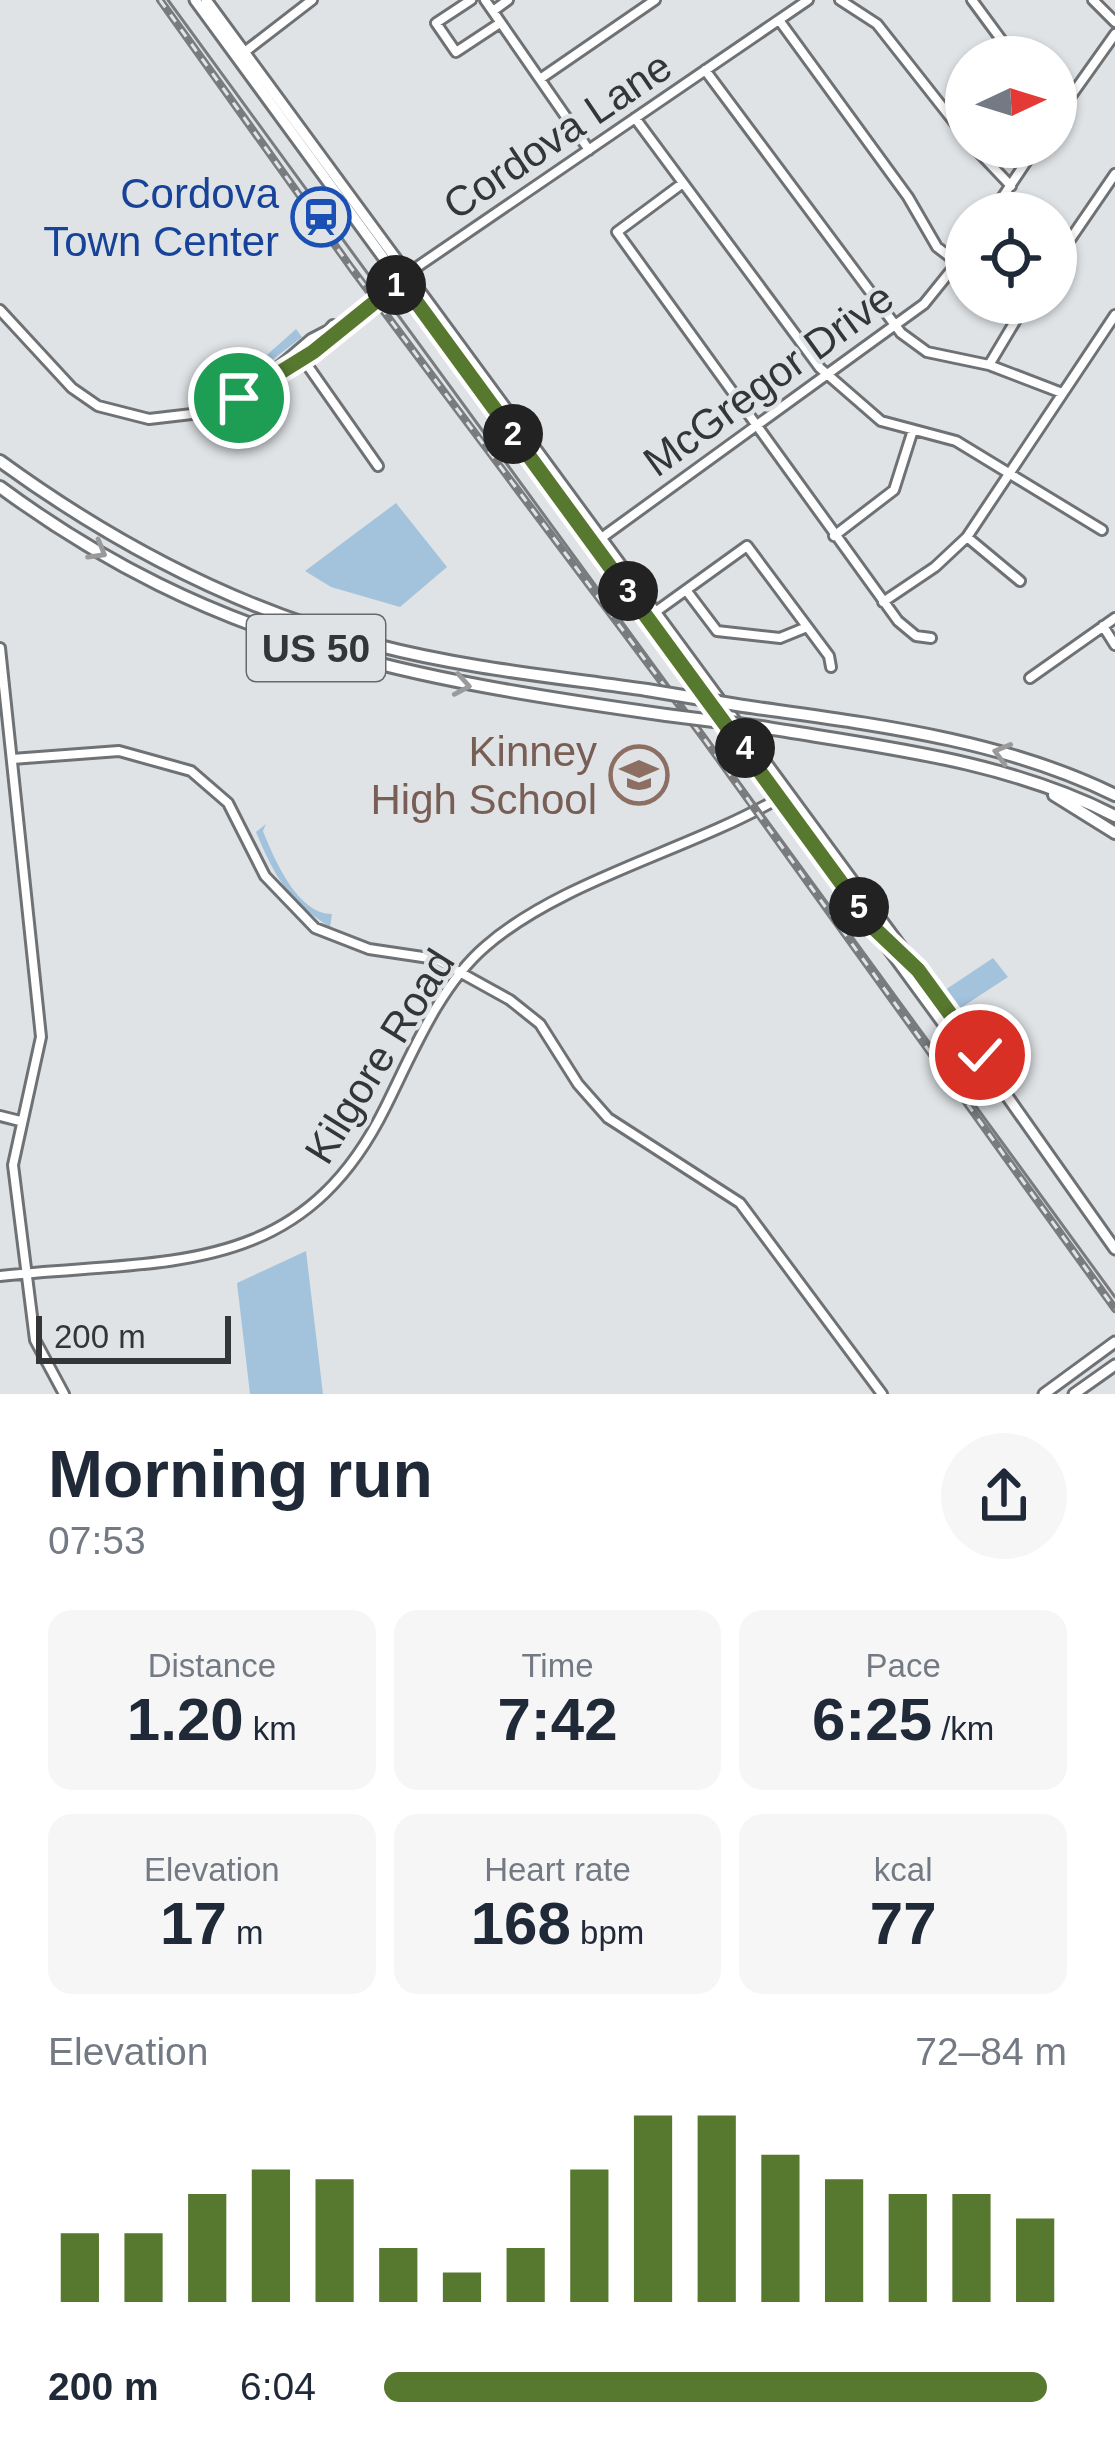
<!DOCTYPE html>
<html lang="en">
<head>
<meta charset="utf-8">
<style>
	body { margin:0; font-family:Helvetica,sans-serif; background:#f6f6f7; color:#1f2937; height:100vh; display:flex; flex-direction:column; font-size:45px; white-space:nowrap }
	* { box-sizing:border-box; margin:0 }
	p { font-size:39px; color:#747a83 }
	.icon { flex:none; width:66px; height:66px; fill:none; stroke:currentColor; stroke-width:2; stroke-linecap:round; stroke-linejoin:round }
	.map { position:relative; height:1394px; overflow:hidden }
	.panel { display:flex; flex-direction:column; background:#fff; flex:1 }
	.panel>* { flex:none }
	.needle { width:78px; rotate:86deg }
	.buttons { position:absolute; left:945px; top:36px; display:grid; gap:24px }
	.buttons a { display:grid; place-items:center; width:132px; height:132px; border-radius:50%; background:#fff; box-shadow:0 3px 9px #0004; font-size:60px }
	.scale { position:absolute; left:36px; bottom:30px; width:195px; box-sizing:border-box; padding-left:12px; border:6px solid #343537; border-top:0; font-size:33px; line-height:42px; white-space:nowrap; color:#343537; -webkit-text-stroke:9px #dfe3e6; paint-order:stroke }
	.pin { position:absolute; display:grid; place-items:center; width:102px; height:102px; color:#fff; margin:-51px; border:6px solid #fff; border-radius:50%; box-shadow:0 3px 12px #0007 }
	.km { position:absolute; width:60px; height:60px; margin:-30px; border-radius:50%; background:#222; color:#fff; font-size:33px; line-height:60px; text-align:center }
	.round { display:grid; place-items:center; flex:none; width:126px; height:126px; border-radius:63px; background:#f6f6f7 }
	.overview { display:flex; align-items:center; justify-content:space-between; height:204px; padding:0 48px }
	h1 { font-size:66px; font-weight:600; line-height:90px }
	.metrics { display:grid; grid-template-columns:repeat(3,1fr); gap:18px; height:204px; padding:12px 48px }
	.metrics div { display:grid; align-content:center; border-radius:24px; background:#f6f6f7; text-align:center }
	.metrics b { font-size:60px; font-weight:600 }
	.metrics small { font-size:33px; font-weight:400 }
	.metrics p { font-size:33px }
	.chart { height:336px; padding:24px 48px }
	.chart p { display:flex; justify-content:space-between }
	.chart svg { width:100%; height:216px; margin-top:12px; stroke:#57782f; stroke-width:6 }
	ul { padding:0 48px; list-style:none; font-size:39px }
	li { display:grid; grid-template-columns:192px 144px 1fr; align-items:center; height:90px }
	li i { height:30px; border-radius:15px; background:#57782f }
	.map>svg:first-child { display:block }
</style>
</head>
<body>
<div class="map">
<svg width="1115" height="1394" viewBox="0 0 1115 1394">
	<rect width="100%" height="100%" fill="#dfe3e6"/>
	<!-- green -->
	<path fill="#a3c3dd" d="M296,329l6,8 -60,46 -3,-3z
		M396,503l51,64 -47,40 -69,-20 -26,-16z
		M266,824l-3,7c12,30 35,83 69,83l-2,13c-43,-27 -57,-54 -74,-95z
		M993,958l15,19 -49,32 -31,-38 17,19z
		M306,1251l17,143h-73l-13,-111z"/>
	<g fill="none" stroke-linecap="round" stroke-linejoin="round">
		<!-- minor casing -->
		<g stroke="#6f7275" stroke-width="14">
			<path id="minor" d="M471,0l-35,23 20,29 44,-29
				M485,0l104,150
				M840,0l37,24 89,113
				M972,0l42,57
				M1093,0l22,22
				M493,11l15,-11
				M779,20l129,177 29,50 21,16
				M242,54l70,-54
				M705,70l196,263 26,19 62,13 73,28
				M540,79l115,-79
				M1056,117l59,-83
				M635,118l185,250 61,53 75,20 146,89
				M974,147l37,39
				M683,183l-66,49 281,389 18,15 15,2
				M992,213l44,-66
				M1056,260l59,-86
				M0,310l72,78 26,18 51,13 60,-7 94,-53 117,-94 388,-265
				M303,359l75,107
				M989,365l37,-62
				M273,370l30,-11 30,-34
				M263,380l48,-41 31,-16
				M834,536l60,-46 19,-60
				M967,537l53,44
				M600,539l324,-235 42,-52
				M686,590l31,41 63,7 27,-11
				M883,602l52,-35 32,-30 148,-222
				M654,613l93,-67 82,110 2,11
				M1103,626l12,19
				M0,648l41,389 -28,128 22,175 29,54
				M1030,678l85,-60
				M12,759l107,-8 72,20 37,32 37,73 50,52 54,21 67,10 74,41 30,24 38,60 30,34 132,85 142,191
				M0,1116l20,5
				M0,1276c165,-18 299,5 385,-168 27,-54 54,-122 101,-162 76,-66 204,-96 293,-148"/>
		</g>
		<!-- major casing -->
		<g stroke="#6f7275" stroke-width="15">
			<path id="major" d="M195,0l777,1063 8,2
				M206,0l712,970 197,279
				M1044,1394l71,-52
				M1074,1394l41,-29"/>
		</g>
		<!-- highway casing -->
		<g stroke="#6f7275" stroke-width="16">
			<path id="highway" d="M0,461c114,83 239,149 376,184 88,23 181,32 271,45
				M0,487c214,158 411,192 666,228
				M743,706c126,18 256,32 372,89
				M761,727c119,20 245,33 354,89
				M1054,795l61,38"/>
		</g>
		<!-- minor -->
		<use href="#minor" stroke="#fff" stroke-width="8"/>
		<!-- major -->
		<use href="#major" stroke="#fff" stroke-width="9"/>
		<!-- highway -->
		<use href="#highway" stroke="#fff" stroke-width="10"/>
		<!-- tram -->
		<path stroke="#797b7d" stroke-width="3" d="M168,0l947,1297"/>
		<!-- rail casing -->
		<g stroke="#797b7d" stroke-width="8">
			<path id="rail" d="M160,0l192,269 351,468 412,572"/>
		</g>
		<!-- rail -->
		<use href="#rail" stroke="#dfe3e6" stroke-width="3" stroke-dasharray="9" stroke-linecap="butt"/>
		<!-- highway-bridge casing -->
		<g stroke="#6f7275" stroke-width="16" stroke-linecap="butt">
			<path id="highway-bridge" d="M647,690l96,16
				M666,715l95,12"/>
		</g>
		<!-- highway-bridge -->
		<use href="#highway-bridge" stroke="#fff" stroke-width="10"/>
	</g>
	<!-- one-way arrows -->
	<defs><path id="oneway-chevron" d="M-2-3.5L2.5 0L-2 3.5" fill="none" stroke-width="1.6" stroke-linecap="round" stroke-linejoin="round" transform="scale(3)"/></defs>
	<g stroke="#9a9a9b">
		<use href="#oneway-chevron" transform="translate(98 551) rotate(30)"/>
		<use href="#oneway-chevron" transform="translate(462 685) rotate(10)"/>
		<use href="#oneway-chevron" transform="translate(1002 753) rotate(-164)"/>
	</g>
	<g fill="none" stroke-linecap="round" stroke-linejoin="round">
		<!-- route casing -->
		<g stroke="#fff" stroke-width="24">
			<path id="route" d="M239,398l74,-46 88,-71 474,648 43,41 62,85"/>
		</g>
		<!-- route -->
		<use href="#route" stroke="#57782f" stroke-width="15"/>
	</g>
	<!-- icons -->
	<defs>
		<g id="station-ring" transform="scale(3)"><circle r="9.5" fill="#dfe3e6" stroke="#1a4fb4" stroke-width="1.5"/><path d="M-3-6H3Q5-6 5-4V2Q5 4 3 4L4.5 6H3L1.5 4h-3L-3 6H-4.5L-3 4Q-5 4-5 2V-4Q-5-6-3-6ZM-3.5-4v3h7v-3ZM-3.5 1v1.5H-2V1ZM2 1v1.5H3.5V1Z" fill="#1a4fb4"/></g>
		<g id="school-ring" transform="scale(3)"><circle r="9.5" fill="#dfe3e6" stroke="#8d6e63" stroke-width="1.5"/><path d="M0-5L7-2L0 1L-7-2ZM-4 1L0 2.5L4 1V4Q0 6-4 4Z" fill="#8d6e63"/></g>
	</defs>
	<g fill-rule="evenodd">
		<use href="#station-ring" x="321" y="217"/>
		<use href="#school-ring" x="639" y="775"/>
	</g>
	<g text-anchor="middle" stroke-width="9" stroke-linejoin="round" paint-order="stroke">
		<!-- shield labels -->
		<rect fill="#dfe3e6" stroke="#67696c" stroke-width="3" x="247" y="615" width="138" height="66" rx="9"/>
		<g font-size="39" font-weight="bold" fill="#343537">
			<text x="316" y="662">US 50</text>
		</g>
		<!-- street labels -->
		<g font-size="42" fill="#343537" stroke="#dfe3e6">
			<text transform="translate(557 135) rotate(-34)" y="15">Cordova Lane</text>
			<text transform="translate(768 379) rotate(-36)" y="15">McGregor Drive</text>
			<text transform="translate(379 1056) rotate(-58)" y="15">Kilgore Road</text>
		</g>
		<!-- transit labels -->
		<g font-size="42" fill="#164399" stroke="#dfe3e6" text-anchor="end">
			<text x="279" y="208">Cordova<tspan x="279" dy="48">Town Center</tspan></text>
		</g>
		<!-- education labels -->
		<g font-size="42" fill="#785e54" stroke="#dfe3e6" text-anchor="end">
			<text x="597" y="766">Kinney<tspan x="597" dy="48">High School</tspan></text>
		</g>
	</g>
</svg>
<div class="buttons">
<a><svg class="needle" viewBox="-14 -14 28 28"><path d="M0-13l5 13h-10z" fill="#e53935"/><path d="M0 13l5-13h-10z" fill="#747a83"/></svg></a>
<a><svg class="icon" aria-label="locate" viewBox="0 0 24 24"><circle cx="12" cy="12" r="6"/><path d="M12 2v4M12 18v4M2 12h4M18 12h4"/></svg></a>
</div>
<div class="scale">200 m</div>
<div class="pin" style="left:239px;top:398px;background:#1e9e55"><svg class="icon" aria-label="arrive" viewBox="0 0 24 24"><path d="M6 21V4h12l-3 4 3 4H6"/></svg></div>
<div class="pin" style="left:980px;top:1055px;background:#d93025"><svg class="icon" aria-label="check" viewBox="0 0 24 24"><path d="M5 12l5 5 9-10"/></svg></div>
<b class="km" style="left:396px;top:285px">1</b>
<b class="km" style="left:513px;top:434px">2</b>
<b class="km" style="left:628px;top:591px">3</b>
<b class="km" style="left:745px;top:748px">4</b>
<b class="km" style="left:859px;top:907px">5</b>
</div>
<section class="panel">
<div class="overview"><div><h1>Morning run</h1><p>07:53</p></div><a class="round"><svg class="icon" aria-label="share" viewBox="0 0 24 24"><path d="M12 15V3M7 8l5-5 5 5M5 13v7h14v-7"/></svg></a></div>
<div class="metrics">
<div><p>Distance</p><b>1.20<small> km</small></b></div>
<div><p>Time</p><b>7:42</b></div>
<div><p>Pace</p><b>6:25<small> /km</small></b></div>
</div>
<div class="metrics">
<div><p>Elevation</p><b>17<small> m</small></b></div>
<div><p>Heart rate</p><b>168<small> bpm</small></b></div>
<div><p>kcal</p><b>77</b></div>
</div>
<div class="chart"><p><span>Elevation</span>72–84 m</p>
<svg viewBox="0 0 160 44" preserveAspectRatio="none"><path d="M5 44V30M15 44V30M25 44V22M35 44V17M45 44V19M55 44V33M65 44V38M75 44V33M85 44V17M95 44V6M105 44V6M115 44V14M125 44V19M135 44V22M145 44V22M155 44V27"/></svg>
</div>
<ul>
<li><b>200 m</b>6:04<i style="width:97%"></i></li>
</ul>
</section>
</body>
</html>
